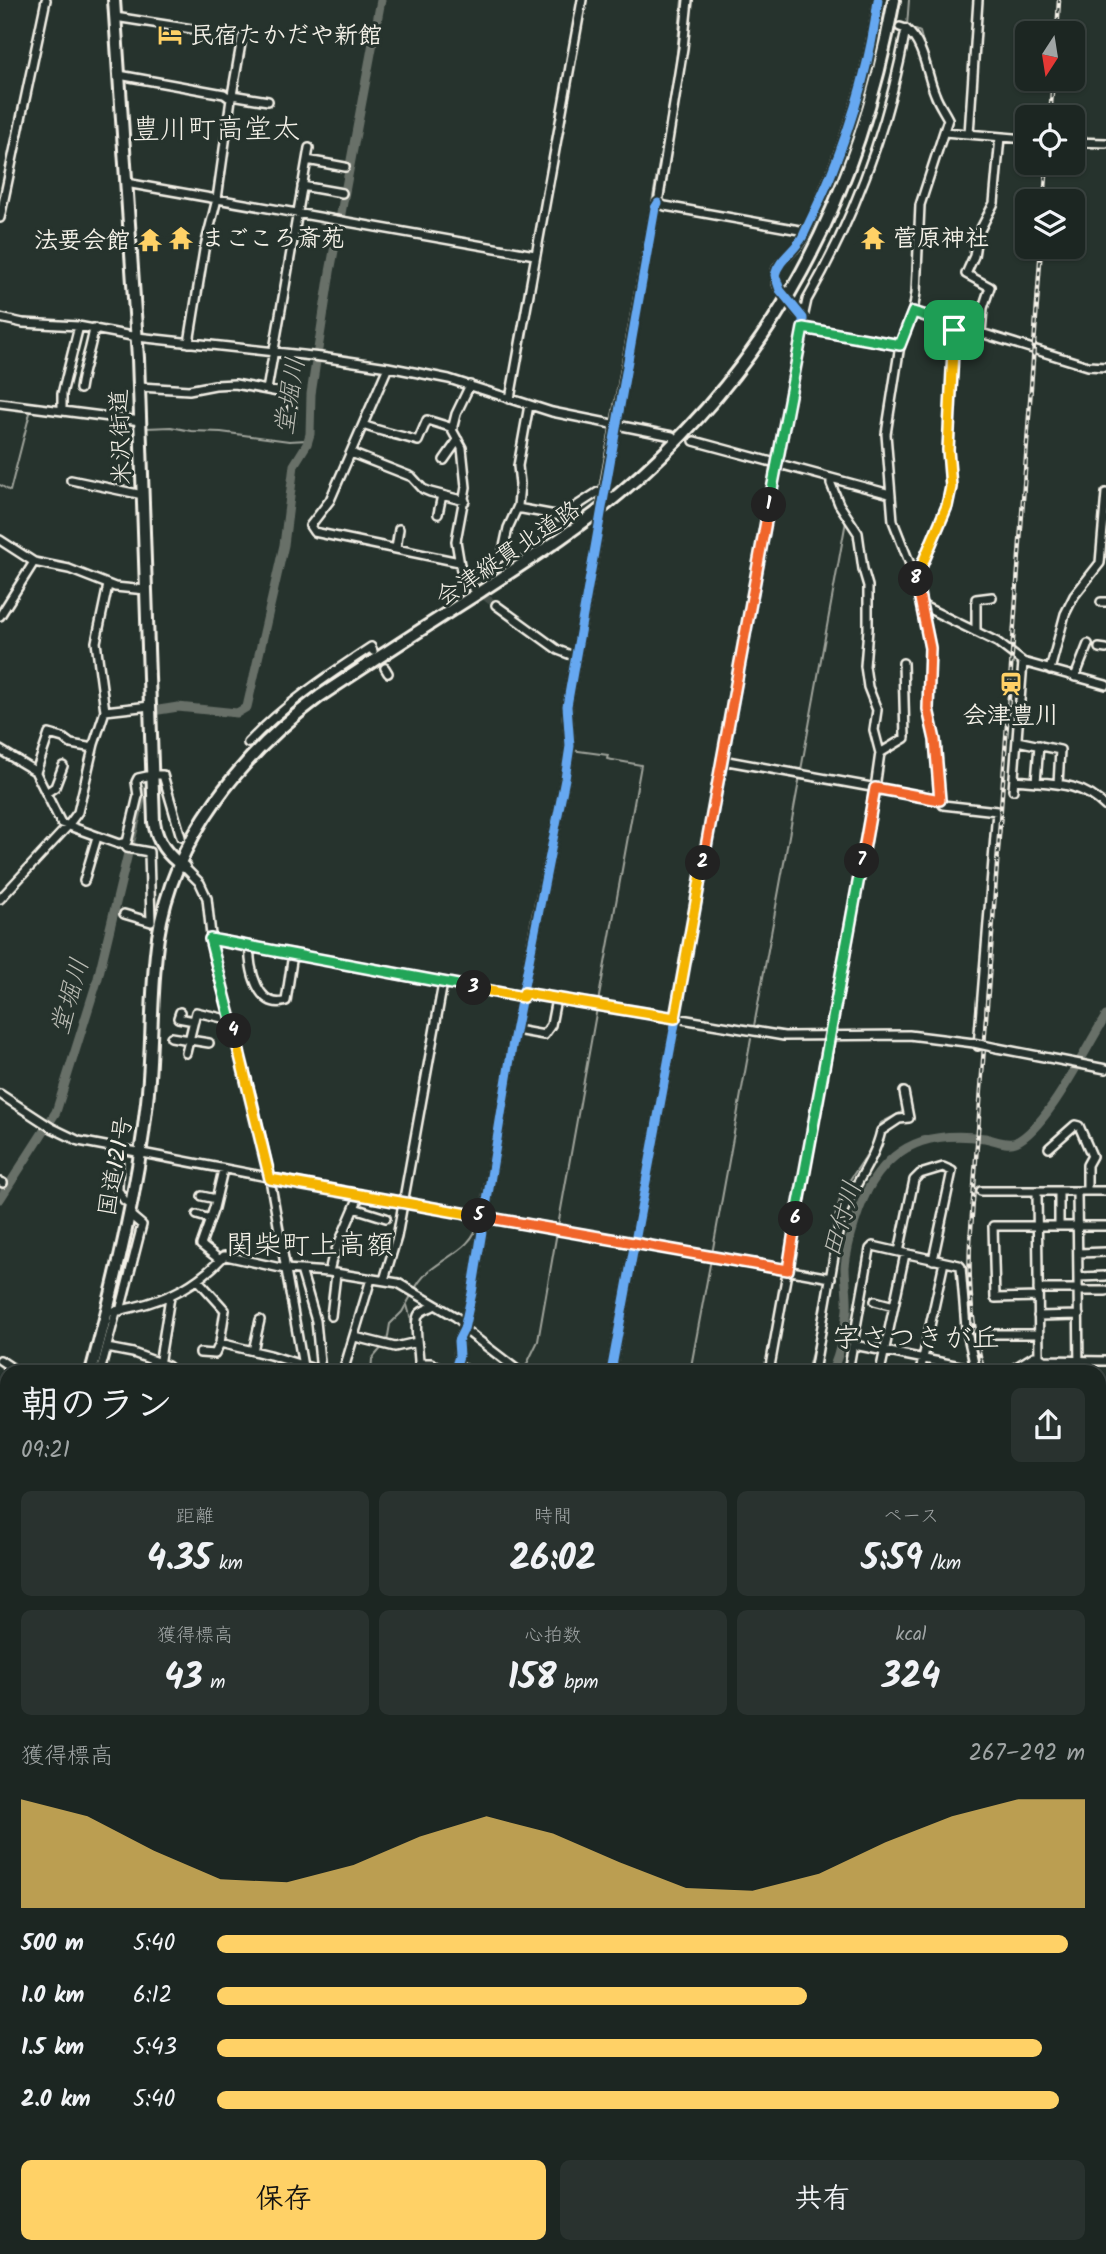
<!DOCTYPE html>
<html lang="ja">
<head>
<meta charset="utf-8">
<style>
	body { margin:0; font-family:Kalam,"Klee One",sans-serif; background:#29322f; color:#f1f3f6; height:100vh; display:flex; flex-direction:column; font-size:26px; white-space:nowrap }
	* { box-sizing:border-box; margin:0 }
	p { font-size:23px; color:#a0a5a5 }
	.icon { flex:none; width:38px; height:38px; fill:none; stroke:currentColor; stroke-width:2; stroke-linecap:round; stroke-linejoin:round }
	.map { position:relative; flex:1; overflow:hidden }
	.side { position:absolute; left:0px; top:1365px; width:1106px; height:889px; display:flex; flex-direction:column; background:#1c2622; border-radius:21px 21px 0 0; box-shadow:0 2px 5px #0004,0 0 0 2px #3a4340 }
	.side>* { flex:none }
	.needle { width:46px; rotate:192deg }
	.fabs { position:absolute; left:1015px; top:21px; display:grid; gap:14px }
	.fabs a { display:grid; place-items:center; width:70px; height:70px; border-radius:10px; background:#1c2622; box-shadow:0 2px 5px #0004,0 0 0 2px #3a4340; font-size:35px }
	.pin { position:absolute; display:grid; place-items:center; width:60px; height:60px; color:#fff; margin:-30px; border-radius:14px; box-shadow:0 4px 10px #0006 }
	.km { position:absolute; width:35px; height:35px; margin:-18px; border-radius:50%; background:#222; color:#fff; font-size:19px; line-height:35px; text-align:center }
	.round { display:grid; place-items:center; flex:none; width:74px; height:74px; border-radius:10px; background:#29322f }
	.overview { display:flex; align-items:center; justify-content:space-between; height:119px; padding:0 21px }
	h1 { font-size:38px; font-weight:600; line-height:52px }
	.stats { display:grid; grid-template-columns:repeat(3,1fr); gap:10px; height:119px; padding:7px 21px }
	.stats div { display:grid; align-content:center; border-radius:10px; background:#29322f; text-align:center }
	.stats b { font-size:35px; font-weight:600 }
	.stats small { font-size:19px; font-weight:400 }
	.stats p { font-size:19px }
	.chart { height:196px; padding:14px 21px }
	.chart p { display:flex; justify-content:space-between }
	.chart svg { width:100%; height:126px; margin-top:7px; fill:#ffd166; opacity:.7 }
	.primary-button { display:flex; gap:14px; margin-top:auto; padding:14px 21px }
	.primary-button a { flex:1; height:80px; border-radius:10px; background:#ffd166; color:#111; font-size:28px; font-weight:600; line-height:80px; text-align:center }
	.primary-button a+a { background:#29322f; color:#f1f3f6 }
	ul { padding:0 21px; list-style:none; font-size:23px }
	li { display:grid; grid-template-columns:112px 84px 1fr; align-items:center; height:52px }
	li i { height:18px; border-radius:9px; background:#ffd166 }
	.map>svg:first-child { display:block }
</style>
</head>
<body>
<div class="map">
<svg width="1106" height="2254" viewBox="0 0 1106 2254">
	<rect width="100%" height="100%" fill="#26332d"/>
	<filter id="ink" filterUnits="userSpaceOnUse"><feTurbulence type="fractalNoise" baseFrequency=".0143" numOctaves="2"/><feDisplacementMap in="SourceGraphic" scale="14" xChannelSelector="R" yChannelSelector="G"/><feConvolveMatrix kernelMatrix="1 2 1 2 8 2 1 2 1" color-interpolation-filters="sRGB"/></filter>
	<g filter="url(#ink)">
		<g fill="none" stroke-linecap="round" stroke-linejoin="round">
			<!-- stream -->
			<path stroke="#9fa39b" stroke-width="2" d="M909,0l-2,26 13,6 6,22
				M650,214l25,-141 7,-73
				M633,310l13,-74
				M146,428l25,-1 20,4 30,1 68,9 19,-1
				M0,485l10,6 21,-82
				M566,747l-4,-32 10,-56
				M571,750l37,5 -1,4 34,6 -43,237
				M801,770l45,-249
				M518,994l14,-78 29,-136
				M754,1026l46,-250
				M878,1129l3,-6 23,-12
				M479,1215l38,-215
				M558,1226l39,-218
				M712,1254l39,-215
				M827,1275c4,-26 5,-56 15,-81 9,-20 26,-36 33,-56
				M414,1291c15,-34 58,-34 65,-71
				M824,1292l2,-11
				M407,1305l6,22
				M387,1342l3,-18 12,-12 9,-16
				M371,1372l1,-13 11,-13
				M526,1372l-2,-2 14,-29 19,-109
				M690,1372l21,-113
				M807,1372l11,-43
				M25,2254v-7
				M266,2254l3,-7"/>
			<!-- river -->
			<path stroke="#676f68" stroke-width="9" d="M159,710l19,-3 59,6 10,-6 37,-162 10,-80 13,-21 3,-10 1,-40 19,-122 51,-272
				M0,1199l56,-87 42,-134 45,-187
				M832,1372c8,-20 13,-41 15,-62 1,-14 -2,-29 -2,-43 2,-24 15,-67 28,-86 27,-42 65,-49 112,-43 10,2 22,8 31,4 32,-15 70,-95 90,-126
				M722,2247l2,7"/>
			<!-- minor-tunnel -->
			<path stroke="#455049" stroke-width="7" stroke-dasharray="7 3.5" stroke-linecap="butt" d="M597,537l4,-30
				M477,591l19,14"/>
			<!-- minor casing -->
			<g stroke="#f4f1e8" stroke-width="12">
				<path id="minor" d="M688,0l-5,48 -25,155 7,3 140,25
					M115,17l90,14
					M906,29c19,16 20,44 29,65 3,9 9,17 13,25l-28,86 -4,88 -3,19 -13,33 -14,89 7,87 22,56 15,70 -2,62 7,31 5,60
					M119,75l105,19 7,5 -14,100 -13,51 -15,93
					M232,95l10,-57
					M229,96l3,-1 36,6
					M944,132l83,7
					M969,134l9,-134
					M1073,142l33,1
					M307,160l38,7
					M126,183l409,72
					M302,186l40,7
					M0,218l46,-218
					M780,290c-15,-28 12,-31 23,-53 36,-75 65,-154 75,-237
					M913,312l175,54 18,1
					M0,318l23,5 55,3 59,11 184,20 67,10 61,12 103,33 120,24
					M803,318l4,-18c48,-84 82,-175 99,-271l-6,-2
					M803,328l97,17
					M981,333l2,-25 7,-21 -24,-13 8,-18 3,-20 17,-33 6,-66
					M388,367l-58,133 -20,26 4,6 145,30
					M470,385l-14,29 -4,16 10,18 4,39 -10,54 5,30 4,9 8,8
					M140,387l49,3 26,-5 20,-1 54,10 3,5 -1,22
					M80,389c3,-22 11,-39 14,-61
					M267,390l42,-242
					M510,399l72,-399
					M0,403l141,18
					M62,410v-16l17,-68
					M363,425c18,7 36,10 55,16l9,-21 26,8
					M694,441l196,53
					M351,453l61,24 11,12 7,3 35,9
					M444,460l14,-20
					M71,480l72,15
					M602,500l53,-292 3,-5
					M517,508l44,8 37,-24h5
					M438,514l4,-19
					M0,540l34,22 35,7 46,18 31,3
					M396,549l3,-20
					M916,579l31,-73 4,-19 -3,-37 7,-125
					M467,582l35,-26 6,-28 10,-22 2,-22 -2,-18 11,-61
					M1101,602h5
					M496,605l62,45 18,7
					M923,606l74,36 26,20 83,23
					M0,616l34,-54
					M976,632v-33l16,-2
					M1099,648l7,1
					M385,668l3,5
					M1050,670l15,-56 9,-18 26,-33 6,-70
					M1075,677l13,-33
					M105,711l45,-5
					M1017,741l43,9 -2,34
					M248,743c36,-38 79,-67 123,-96l2,4
					M0,750l35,21 26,52 58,21 8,-2 11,-46 -2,-14 2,-4 14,-3h11l18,62
					M880,753l25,-15 -2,-75
					M722,760l188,34 30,6 3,5 54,6 -19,235
					M36,772l13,-38 14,4 8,6 22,4
					M1015,780c35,4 64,0 91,27
					M1036,782l3,-37
					M1013,790l10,-128
					M46,793l9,-6 8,-21
					M185,868l15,15 7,15 6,56 40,149 15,65 36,204
					M84,881l13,-44
					M0,899l67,-72 11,-15 16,-68 11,-33 -9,-69 12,-57
					M124,914l27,8 -2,-70 -22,-4 -3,-4
					M210,939l313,58
					M250,947c-2,20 8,64 36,54l7,-47
					M524,993l260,43 125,-1 65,8
					M180,1012l-2,6 16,3
					M516,1030l28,5 7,-10 5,-26
					M171,1037l38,6
					M997,1048l109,21
					M186,1053l10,-41 35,8
					M0,1094l52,34 27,13 325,62 427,75
					M1049,1148l26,-23 4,1 13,30 -5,9v26
					M119,1149l-1,41 6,10 8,5
					M0,1182l3,1
					M981,1191h125
					M1077,1191l2,181
					M1037,1192l2,165 5,3 62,1
					M202,1196l14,3
					M354,1208l32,10
					M197,1215l13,4
					M1059,1226v-34
					M1078,1253l28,-1
					M220,1260l-19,-15 13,-37 9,-38
					M933,1260l19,-89 -9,-4 -23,7 -6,6 -15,72 60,13 2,2 5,61 10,44
					M301,1270l15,51 5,51
					M329,1272l3,-13 28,-65
					M1079,1277l27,-1
					M198,1280l27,30 -5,33 50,12 51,16
					M384,1280l13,-43 46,-254
					M1038,1289h41
					M1079,1291h27
					M1038,1297l-43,1 -2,-72h113
					M875,1301l19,5
					M107,1311c10,1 17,-2 27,-4 37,-9 64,-23 90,-51h2l59,13 44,3 69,11 58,34 8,7v5l56,43
					M120,1311l22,-86 -13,-11
					M331,1316l5,-42
					M1038,1316l41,-1
					M992,1334h46
					M355,1337l40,10 22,-5
					M854,1345l121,24
					M107,1348l26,5 35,13
					M253,1351l7,-31
					M200,1353l15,1 5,-11
					M160,1359l10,-62
					M0,1360l18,12
					M420,1363h11l18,9
					M457,1365l14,7
					M100,1372l16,-60
					M343,1372l28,-93
					M419,1372c2,-14 -7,-49 0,-58 3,-4 12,-6 16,-9
					M454,1372l5,-16 -1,-15 6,-12 8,-36 40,-246 53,-268 5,-33 -3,-40 30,-169
					M611,1372l192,-1044v-10l-8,-9
					M769,1372l106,-584 5,-35 -6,-23 3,-20 -9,-23 -3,-21 3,-37v-43l-5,-17 -5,-36 -19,-29 -8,-20v-6
					M814,1372l27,-156c11,-29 33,-54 40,-85l18,-12 10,-1 -5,-26
					M848,1372l22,-123 3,-3 26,6
					M880,1372l25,-118
					M920,1372l24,-110
					M1008,1372l26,-16 5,1
					M0,1441l7,4
					M1099,1452h7
					M0,1480l7,-4
					M0,1521l7,-3
					M0,1545l7,5
					M1099,1602l6,-26
					M1099,1612l7,1
					M1099,1680l7,-31
					M1099,1758l5,-10
					M0,1827l7,3
					M1099,1900l7,-1
					M1099,2043l7,1
					M0,2088l7,2
					M1099,2105l7,3
					M1099,2184l7,4
					M0,2189l7,2
					M168,2247v7
					M292,2247l2,7
					M322,2247l1,7
					M350,2247l1,7
					M452,2247v7
					M542,2247l71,7
					M705,2247l1,7
					M1017,2247l16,7
					M94,2254l20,-7
					M130,2254l1,-7
					M153,2254v-7
					M400,2254l1,-7
					M502,2254l2,-7
					M661,2254v-7
					M742,2254l1,-7
					M801,2254l1,-7
					M913,2254l4,-7
					M1080,2254l2,-7"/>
			</g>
			<!-- major casing -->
			<g stroke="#f4f1e8" stroke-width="14">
				<path id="major" d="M0,1731l7,1
					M1099,1823l7,1
					M1099,2006l7,-31
					M996,2254l3,-7"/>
			</g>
			<!-- highway casing -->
			<g stroke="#f4f1e8" stroke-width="16">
				<path id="highway" d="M114,0l24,358 16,464c3,20 13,33 30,45
					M91,1372c24,-89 46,-179 56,-270 6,-55 3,-110 11,-165 15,-99 84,-183 162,-241 53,-35 106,-70 160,-104 47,-31 95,-61 139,-98 156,-131 239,-296 275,-494
					M36,2254v-7"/>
			</g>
			<!-- minor -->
			<use href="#minor" stroke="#26332d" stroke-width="7"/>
			<!-- major -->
			<use href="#major" stroke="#26332d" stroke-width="9"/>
			<!-- highway -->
			<use href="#highway" stroke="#26332d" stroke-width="10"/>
			<!-- rail casing -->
			<g stroke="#f4f1e8" stroke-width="4.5">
				<path id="rail" d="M1057,33l2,-33
					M1050,117l3,-38
					M1044,201l3,-38
					M984,1372c-12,-43 -16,-84 -14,-129l71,-996
					M1099,1523l7,5"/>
			</g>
			<!-- rail -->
			<use href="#rail" stroke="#26332d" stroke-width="2" stroke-dasharray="5" stroke-linecap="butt"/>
			<!-- minor-bridge casing -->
			<g stroke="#f4f1e8" stroke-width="12" stroke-linecap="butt">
				<path id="minor-bridge" d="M974,1043l23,5"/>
			</g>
			<!-- minor-bridge -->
			<use href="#minor-bridge" stroke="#26332d" stroke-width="7"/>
			<!-- cycleway casing -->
			<g stroke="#26332d" stroke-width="13">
				<path id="cycleway" d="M454,1372l5,-16 -1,-15 6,-12 8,-36 40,-246 53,-268 5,-33 -3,-40 88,-498 3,-5
					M611,1372l192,-1044v-10l-23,-28 -5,-15c4,-16 20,-24 28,-39 9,-20 19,-39 27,-59 23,-57 41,-117 48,-177"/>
			</g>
			<!-- cycleway -->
			<use href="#cycleway" stroke="#66a8f1" stroke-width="9"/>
		</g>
	</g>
	<g fill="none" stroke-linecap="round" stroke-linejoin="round" filter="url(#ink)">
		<!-- split-1 casing -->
		<g stroke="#fff" stroke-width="14">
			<path id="split-1" d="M769,505l34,-177 97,17 13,-33 42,13 -1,5"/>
		</g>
		<!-- split-2 casing -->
		<g stroke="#fff" stroke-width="14">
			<path id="split-2" d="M703,863l66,-358"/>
		</g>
		<!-- split-3 casing -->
		<g stroke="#fff" stroke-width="14">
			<path id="split-3" d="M474,988l49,9 1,-4 151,25 28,-155"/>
		</g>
		<!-- split-4 casing -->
		<g stroke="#fff" stroke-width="14">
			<path id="split-4" d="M234,1031l-24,-92 264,49"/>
		</g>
		<!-- split-5 casing -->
		<g stroke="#fff" stroke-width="14">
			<path id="split-5" d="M234,1031l36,148 209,37"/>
		</g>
		<!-- split-6 casing -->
		<g stroke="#fff" stroke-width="14">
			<path id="split-6" d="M479,1216l309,54 8,-51"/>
		</g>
		<!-- split-7 casing -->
		<g stroke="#fff" stroke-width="14">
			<path id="split-7" d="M796,1219l66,-358"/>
		</g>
		<!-- split-8 casing -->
		<g stroke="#fff" stroke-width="14">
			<path id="split-8" d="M862,861l13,-73 65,12 -5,-60 -7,-31 2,-61 -14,-69"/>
		</g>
		<!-- split-9 casing -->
		<g stroke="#fff" stroke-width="14">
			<path id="split-9" d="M916,579l31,-73 4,-19 -3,-37 6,-120"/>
		</g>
		<!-- split-1 -->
		<use href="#split-1" stroke="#22a559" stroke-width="9"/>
		<!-- split-2 -->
		<use href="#split-2" stroke="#f0652b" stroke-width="9"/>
		<!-- split-3 -->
		<use href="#split-3" stroke="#f5b400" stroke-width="9"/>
		<!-- split-4 -->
		<use href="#split-4" stroke="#22a559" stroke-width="9"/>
		<!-- split-5 -->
		<use href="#split-5" stroke="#f5b400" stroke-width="9"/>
		<!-- split-6 -->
		<use href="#split-6" stroke="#f0652b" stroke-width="9"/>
		<!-- split-7 -->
		<use href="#split-7" stroke="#22a559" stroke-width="9"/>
		<!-- split-8 -->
		<use href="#split-8" stroke="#f0652b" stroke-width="9"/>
		<!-- split-9 -->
		<use href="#split-9" stroke="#f5b400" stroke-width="9"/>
	</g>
	<!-- icons -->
	<defs>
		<g id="hotel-bare" transform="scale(1.89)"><path d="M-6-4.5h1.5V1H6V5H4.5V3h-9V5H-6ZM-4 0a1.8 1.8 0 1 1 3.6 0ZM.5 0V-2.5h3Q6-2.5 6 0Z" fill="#ffd166" stroke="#26332d" stroke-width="2.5" paint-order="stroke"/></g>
		<g id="temple-bare" transform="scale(1.89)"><path d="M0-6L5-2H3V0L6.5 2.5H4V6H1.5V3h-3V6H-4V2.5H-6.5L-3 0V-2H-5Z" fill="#ffd166" stroke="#26332d" stroke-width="2.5" paint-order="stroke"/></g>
		<g id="station-bare" transform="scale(1.89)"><path d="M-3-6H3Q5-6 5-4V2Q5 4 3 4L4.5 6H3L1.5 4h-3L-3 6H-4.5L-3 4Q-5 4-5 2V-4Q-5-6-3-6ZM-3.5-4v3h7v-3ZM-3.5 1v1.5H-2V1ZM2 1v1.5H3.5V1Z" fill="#ffd166" stroke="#26332d" stroke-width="2.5" paint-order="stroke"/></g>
	</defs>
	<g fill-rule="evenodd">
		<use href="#hotel-bare" x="170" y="35"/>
		<use href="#temple-bare" x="181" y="238"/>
		<use href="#temple-bare" x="873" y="238"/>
		<use href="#temple-bare" x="150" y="240"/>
		<use href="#station-bare" x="1011" y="684"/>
	</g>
	<g text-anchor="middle" stroke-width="6" stroke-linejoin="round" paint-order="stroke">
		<!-- poi labels -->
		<g font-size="24" font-weight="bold" fill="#f4f1e8" stroke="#26332d" text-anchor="start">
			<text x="190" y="43">民宿たかだや新館</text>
			<text x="201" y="246">まごころ斎苑</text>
			<text x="893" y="246">菅原神社</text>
			<text x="130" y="248" text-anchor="end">法要会館</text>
			<text x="1011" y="723" text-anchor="middle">会津豊川</text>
		</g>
		<!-- street labels -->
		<g font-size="24" fill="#f4f1e8" stroke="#26332d">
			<text transform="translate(120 437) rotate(-92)" y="8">米沢街道</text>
			<text transform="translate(508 553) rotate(-34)" y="8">会津縦貫北道路</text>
			<text transform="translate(115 1166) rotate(-80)" y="8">国道121号</text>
		</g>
		<!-- water labels -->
		<g font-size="26" font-style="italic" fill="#bcbdb5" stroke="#26332d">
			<text transform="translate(289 396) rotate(-81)" y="9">堂堀川</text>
			<text transform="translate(69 996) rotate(-74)" y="9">堂堀川</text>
			<text transform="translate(841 1219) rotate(-73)" y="9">田付川</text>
		</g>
		<!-- quarter labels -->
		<g font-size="28" fill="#f4f1e8" stroke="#26332d">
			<text x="216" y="138">豊川町高堂太</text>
			<text x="310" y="1254">関柴町上高額</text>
			<text x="916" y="1347">字さつきが丘</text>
		</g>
	</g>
</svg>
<div class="fabs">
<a><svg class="needle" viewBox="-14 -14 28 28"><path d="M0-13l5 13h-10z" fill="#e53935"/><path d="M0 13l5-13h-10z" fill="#a0a5a5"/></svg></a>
<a><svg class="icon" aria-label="locate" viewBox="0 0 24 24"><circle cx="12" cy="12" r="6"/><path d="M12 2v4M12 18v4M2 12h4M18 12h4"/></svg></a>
<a><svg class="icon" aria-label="layers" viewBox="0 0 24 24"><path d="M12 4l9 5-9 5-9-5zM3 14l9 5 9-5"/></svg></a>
</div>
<div class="pin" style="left:954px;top:330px;background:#1e9e55"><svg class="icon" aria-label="arrive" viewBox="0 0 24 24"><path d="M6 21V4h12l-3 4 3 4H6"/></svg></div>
<b class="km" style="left:769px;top:505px">1</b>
<b class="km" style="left:703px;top:863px">2</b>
<b class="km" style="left:474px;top:988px">3</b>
<b class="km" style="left:234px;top:1031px">4</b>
<b class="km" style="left:479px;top:1216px">5</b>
<b class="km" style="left:796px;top:1219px">6</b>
<b class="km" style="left:862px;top:861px">7</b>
<b class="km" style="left:916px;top:579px">8</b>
<section class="side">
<div class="overview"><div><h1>朝のラン</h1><p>09:21</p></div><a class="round"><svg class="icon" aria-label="share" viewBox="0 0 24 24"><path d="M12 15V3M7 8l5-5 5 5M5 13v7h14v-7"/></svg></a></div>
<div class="stats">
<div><p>距離</p><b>4.35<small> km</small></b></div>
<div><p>時間</p><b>26:02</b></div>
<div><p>ペース</p><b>5:59<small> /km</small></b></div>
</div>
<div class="stats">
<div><p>獲得標高</p><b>43<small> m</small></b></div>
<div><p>心拍数</p><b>158<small> bpm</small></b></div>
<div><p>kcal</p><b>324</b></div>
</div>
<div class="chart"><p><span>獲得標高</span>267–292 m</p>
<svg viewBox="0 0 160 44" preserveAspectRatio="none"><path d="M0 44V6L10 12L20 24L30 34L40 35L50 29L60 19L70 12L80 18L90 28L100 37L110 38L120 32L130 21L140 12L150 6L160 6V44z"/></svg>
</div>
<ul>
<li><b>500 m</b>5:40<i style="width:98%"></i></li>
<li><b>1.0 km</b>6:12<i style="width:68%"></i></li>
<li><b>1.5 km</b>5:43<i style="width:95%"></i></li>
<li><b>2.0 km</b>5:40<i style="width:97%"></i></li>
</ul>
<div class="primary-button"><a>保存</a><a>共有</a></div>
</section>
</div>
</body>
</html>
